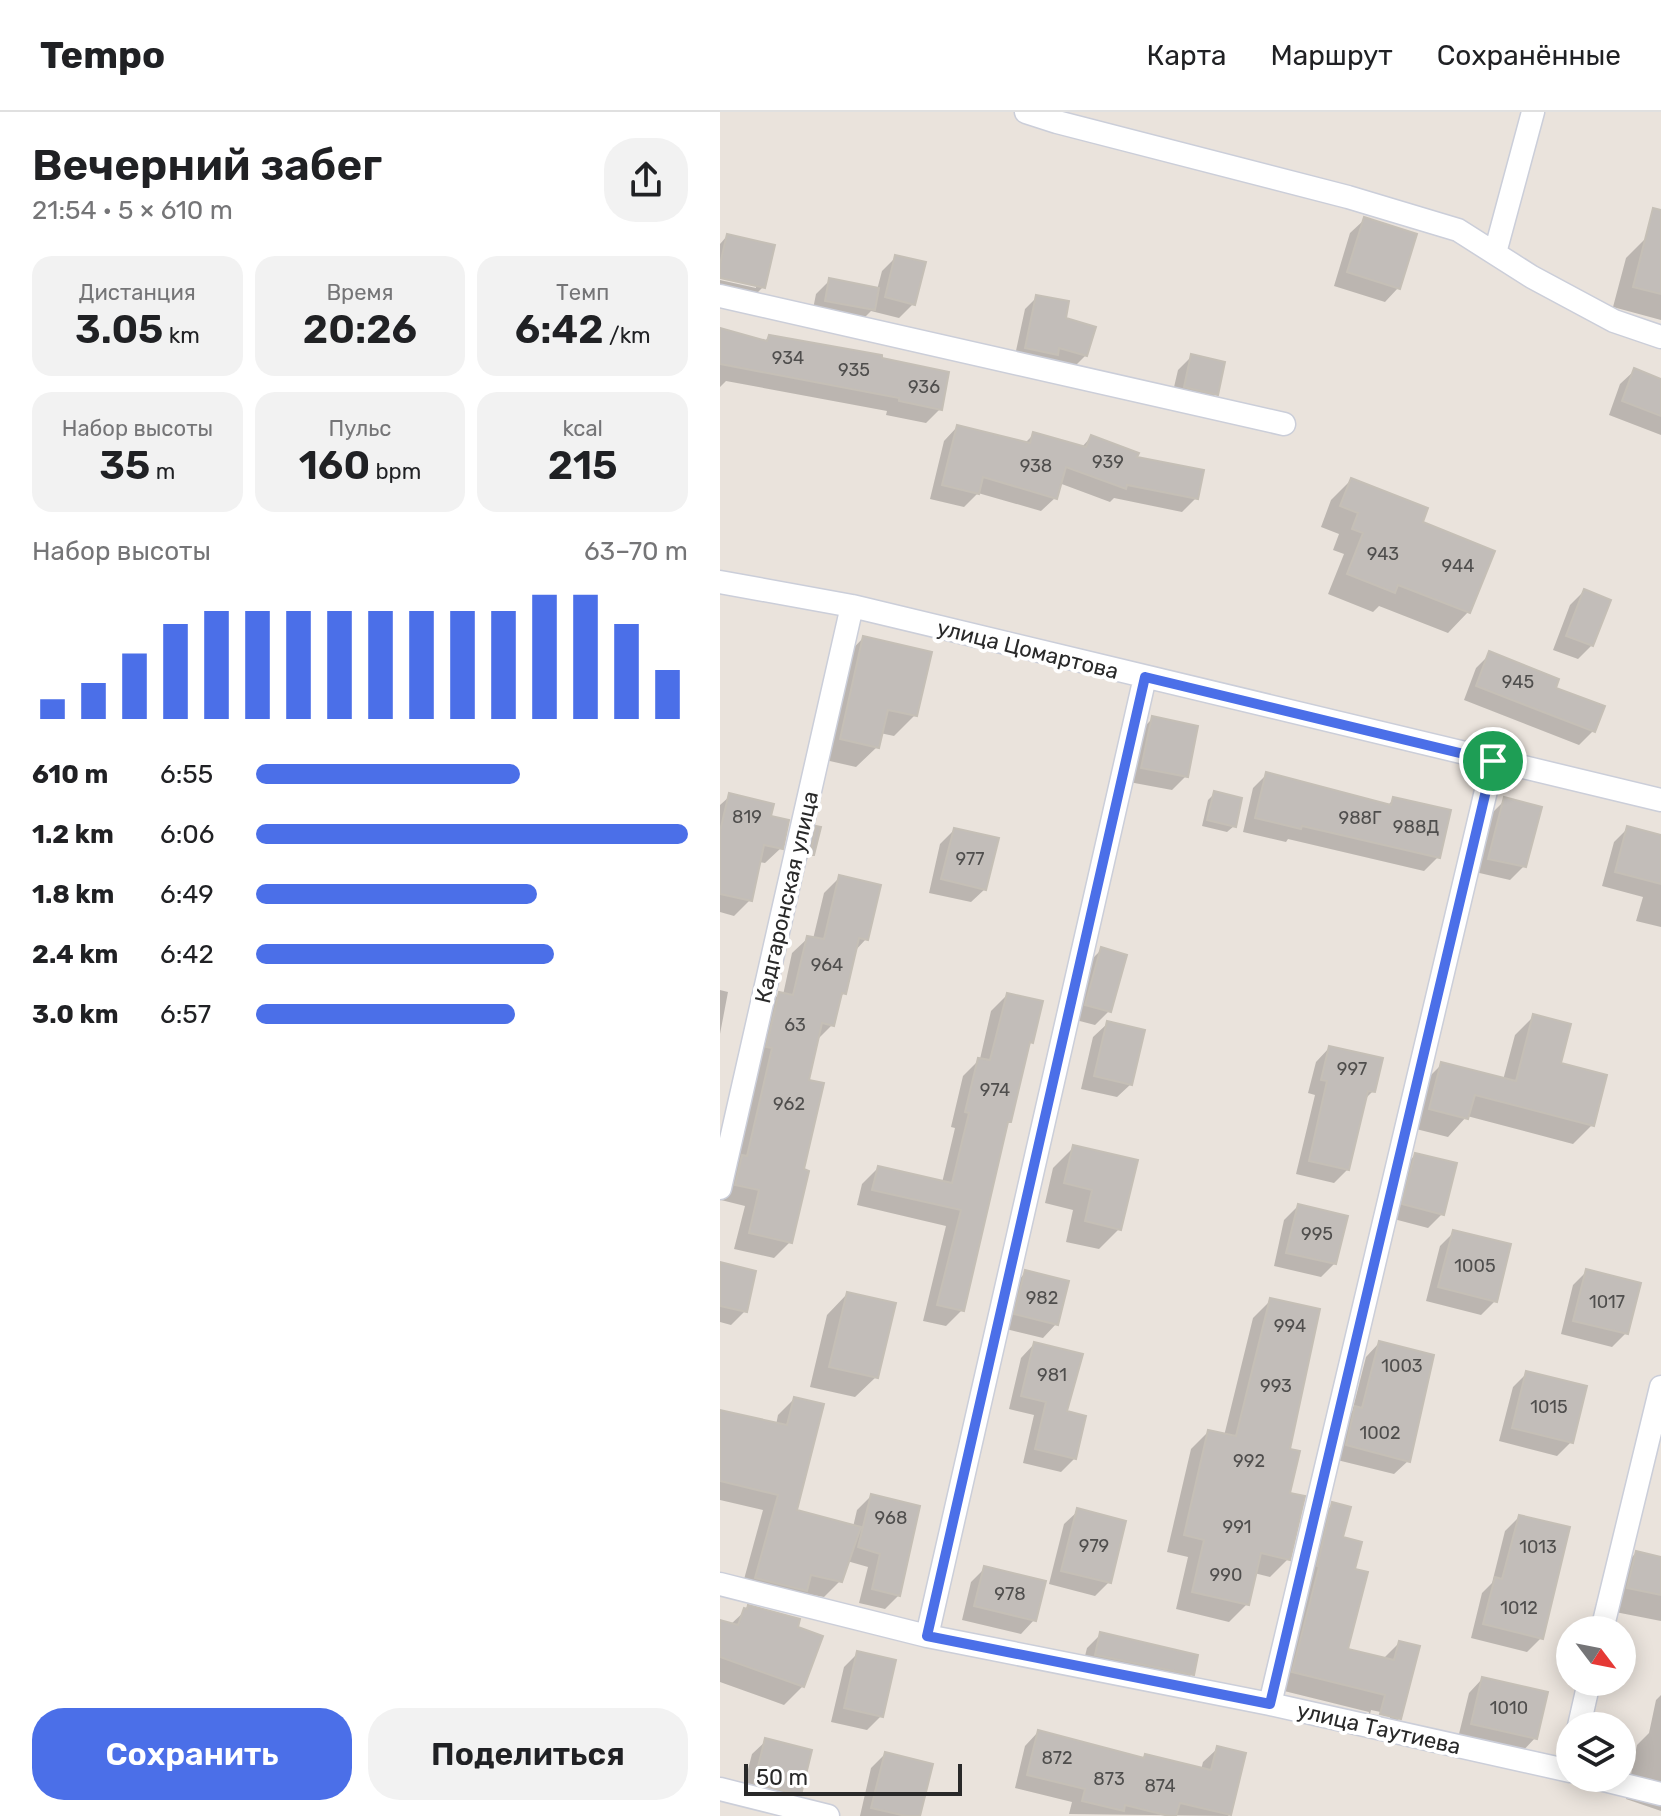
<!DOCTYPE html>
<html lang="ru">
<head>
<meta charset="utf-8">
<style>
	body { margin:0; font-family:Rubik,sans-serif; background:#f2f2f2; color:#202124; height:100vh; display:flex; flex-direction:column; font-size:30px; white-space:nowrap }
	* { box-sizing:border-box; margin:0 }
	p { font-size:26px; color:#757577 }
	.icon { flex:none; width:44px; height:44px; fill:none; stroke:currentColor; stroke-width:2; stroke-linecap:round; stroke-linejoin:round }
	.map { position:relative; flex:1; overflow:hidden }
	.details { display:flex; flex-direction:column; background:#fff; width:720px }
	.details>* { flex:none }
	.needle { width:52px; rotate:122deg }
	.fabs { position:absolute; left:836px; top:1504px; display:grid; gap:16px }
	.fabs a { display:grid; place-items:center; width:80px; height:80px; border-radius:50%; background:#fff; box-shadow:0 4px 20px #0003; font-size:40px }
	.scale { position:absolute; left:24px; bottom:20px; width:218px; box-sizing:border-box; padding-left:8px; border:4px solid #292929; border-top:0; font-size:22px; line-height:28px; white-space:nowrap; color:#292929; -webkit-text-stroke:6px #fff; paint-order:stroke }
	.pin { position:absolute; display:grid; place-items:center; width:68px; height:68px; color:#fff; margin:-34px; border:4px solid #fff; border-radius:50%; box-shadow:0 2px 8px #0007 }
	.round { display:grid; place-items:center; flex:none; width:84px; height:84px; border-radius:32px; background:#f2f2f2 }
	.headline { display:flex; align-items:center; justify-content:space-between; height:136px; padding:0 32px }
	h1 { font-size:44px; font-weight:600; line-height:60px }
	.stats { display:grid; grid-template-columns:repeat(3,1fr); gap:12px; height:136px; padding:8px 32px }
	.stats div { display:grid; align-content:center; border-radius:20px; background:#f2f2f2; text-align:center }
	.stats b { font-size:40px; font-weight:600 }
	.stats small { font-size:22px; font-weight:400 }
	.stats p { font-size:22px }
	.chart { height:224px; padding:16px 32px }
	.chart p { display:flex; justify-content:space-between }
	.chart svg { width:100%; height:144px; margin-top:8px; stroke:#4b6fe8; stroke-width:6 }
	.cta { display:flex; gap:16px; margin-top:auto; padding:16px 32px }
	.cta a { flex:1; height:92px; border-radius:32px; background:#4b6fe8; color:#fff; font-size:32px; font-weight:600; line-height:92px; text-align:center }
	.cta a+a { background:#f2f2f2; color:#202124 }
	ul { padding:0 32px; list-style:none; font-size:26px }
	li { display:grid; grid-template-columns:128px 96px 1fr; align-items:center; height:60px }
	li i { height:20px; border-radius:10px; background:#4b6fe8 }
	header { display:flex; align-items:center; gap:48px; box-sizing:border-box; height:112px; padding:0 40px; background:#fff; border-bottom:2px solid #e0e0e0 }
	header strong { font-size:38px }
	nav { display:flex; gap:44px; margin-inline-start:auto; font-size:28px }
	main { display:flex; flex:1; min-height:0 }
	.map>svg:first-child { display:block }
</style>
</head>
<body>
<header>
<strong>Tempo</strong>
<nav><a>Карта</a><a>Маршрут</a><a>Сохранённые</a></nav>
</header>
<main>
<section class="details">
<div class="headline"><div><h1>Вечерний забег</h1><p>21:54 · 5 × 610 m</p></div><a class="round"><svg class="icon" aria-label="share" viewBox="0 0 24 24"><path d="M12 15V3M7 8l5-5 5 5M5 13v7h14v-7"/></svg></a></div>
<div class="stats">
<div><p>Дистанция</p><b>3.05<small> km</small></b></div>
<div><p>Время</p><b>20:26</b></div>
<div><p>Темп</p><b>6:42<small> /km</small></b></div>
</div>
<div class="stats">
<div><p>Набор высоты</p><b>35<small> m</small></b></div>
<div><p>Пульс</p><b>160<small> bpm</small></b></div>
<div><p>kcal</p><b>215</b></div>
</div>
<div class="chart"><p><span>Набор высоты</span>63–70 m</p>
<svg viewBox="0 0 160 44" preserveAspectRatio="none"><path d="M5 44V38M15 44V33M25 44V24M35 44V15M45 44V11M55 44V11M65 44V11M75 44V11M85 44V11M95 44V11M105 44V11M115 44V11M125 44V6M135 44V6M145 44V15M155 44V29"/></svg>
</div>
<ul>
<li><b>610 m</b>6:55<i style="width:61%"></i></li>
<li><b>1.2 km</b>6:06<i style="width:100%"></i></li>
<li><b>1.8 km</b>6:49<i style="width:65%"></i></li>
<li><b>2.4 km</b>6:42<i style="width:69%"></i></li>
<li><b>3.0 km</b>6:57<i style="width:60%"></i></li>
</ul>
<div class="cta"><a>Сохранить</a><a>Поделиться</a></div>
</section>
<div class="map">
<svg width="941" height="1704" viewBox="0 0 941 1704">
	<rect width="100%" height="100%" fill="#eae3dc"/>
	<!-- shadow -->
	<path fill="#0003" fill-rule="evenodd" d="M644,108l34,68 -13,14 -51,-16 16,-53z
		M7,124l36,51 -14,14 -29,-7v-14l36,8v-4l-36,-8v-32z
		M927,125l14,4v79l-48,-13 13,-49z
		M176,145l17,47 -14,14 -28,-7 -12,12 -47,-9 4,-20 14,-14 47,10 5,-19z
		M317,185l26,22 23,36 -12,12 -60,-7 11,-51z
		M0,219l44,11 5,-5 171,72 -14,14 -40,-8 1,-4 -161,-30 -6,6z
		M472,244l24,38 -14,13 -31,-7 7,-30z
		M914,259l27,10v54l-52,-20 11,-31z
		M237,315l67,17 10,-10 47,14 10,-11 44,21 61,40 -14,14 -68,-14 -4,4 -51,-19 -4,15 -14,13 -63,-18 -14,14 -34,-8 14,-58z
		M631,368l69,43 48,89 -20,21 -69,-27 -6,6 -45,-18 16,-40 -11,-4 6,-16 -18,-7 10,-27z
		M864,479l8,54 -14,14 -25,-9 17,-45z
		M143,526l52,77 -21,21 -14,-3 -3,14 -21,20 -35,-8 22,-100z
		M770,542l63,35 40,42 -14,14 -115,-45 12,-32z
		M433,606l33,58 -14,14 -43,-8 10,-50z
		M547,662l120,32 7,-7 44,58 -14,14 -136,-32 -2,3 -43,-10 10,-44z
		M495,681l19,33 -7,6 -25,-6 6,-26z
		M10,684l39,21 12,31 -16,15 -7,-1 -8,38 -16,16 -14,-4v-107z
		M785,688l19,66 -14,14 -35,-8 16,-58z
		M97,716l-5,26 -7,7 6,-26z
		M908,716l33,31v68l-25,-6 7,-24 -41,-11 12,-44z
		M234,718l31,59 -14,13 -42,-9 11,-49z
		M120,765l26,62 -12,13 -10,41 -5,5 -7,27 -16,16 -9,41 -6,89 -11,71 -16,16 -40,-9 11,-43 -24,-6 43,-190 15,-16 4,1 9,-42 16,-15 5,1 11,-46z
		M381,838l8,61 -14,14 -23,-6 16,-56z
		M0,878l8,2 -8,42z
		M287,883l24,47 -4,4 -17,75 -6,6 -42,183 -16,16 -23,-5 23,-95 -89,-21 5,-21 16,-16 64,15 13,-55 -4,-1 12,-51 17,-17 11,-48z
		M814,904l58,109 -19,19 -106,-28 -19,21 -36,-9 11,-45 19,-19 61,16 12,-45z
		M387,912l24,60 -14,13 -36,-8 12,-52z
		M609,936l44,43 -9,9 -16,69 -14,14 -38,-9 19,-79 -7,-2 8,-31z
		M354,1035l45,82 -20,20 -33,-7 7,-32 -28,-7 8,-35z
		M695,1043l27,59 -14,14 -38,-10 12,-49z
		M578,1094l37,57 -14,14 -47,-11 10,-46z
		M734,1120l41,69 -14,14 -55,-14 14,-55z
		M0,1152l25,47 -14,14 -11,-3z
		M867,1159l39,62 -14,14 -51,-13 12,-49z
		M305,1161l31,51 -13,14 -41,-10 10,-41z
		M127,1182l29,83 -21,20 -45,-10 17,-72z
		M551,1188l17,150v109l-18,18 -16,-4 -7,31 -18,18 -53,-13 12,-52 -21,-5 24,-103 17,-17 16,4 29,-118z
		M659,1231l29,118 -14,13 -61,-15 9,-37 10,-10 14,-55z
		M314,1232l31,69 10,45 -14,14 -38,-9 11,-48 -25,-6 12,-51z
		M807,1261l44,69 -14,14 -58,-15 14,-54z
		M74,1287v113l59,15 4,-17 14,-14 28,99 -14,14 -26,-6 9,-36 -21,-6 -7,20 -16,16 -21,-4 -14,13 -49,-12 23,-84 -43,-10v-88l56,13 2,-10z
		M613,1392l8,35 12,31 -7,80 37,9 16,-16 1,75 -18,17 -18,-4 5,-19 -93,-23 39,-167zM651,1598l19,4v5l-20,-5z
		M358,1399l31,71 -14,14 -46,-12 15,-60z
		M799,1405l22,121 -14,14 -56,-14 11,-45 10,-10 13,-52z
		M916,1441l25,6v62l-56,-11 8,-34z
		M265,1456l49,52 -13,14 -59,-14 9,-38z
		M28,1496l47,20 8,58 -19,19 -64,-23v-60l10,3z
		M381,1522l91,40 -14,14 -96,-20 5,-20z
		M138,1541l23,63 -14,14 -36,-8 13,-55z
		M762,1567l53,59 -13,14 -64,-14 11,-45z
		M941,1583v116l-35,-12 11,-54 12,-12 7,-33z
		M318,1620l104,28 3,-3 56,13 2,-8 14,-13 13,65 -2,2 -159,-2 3,-12 -57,-14 10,-42z
		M46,1629l34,49 -14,14 -45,-8 11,-42z
		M165,1642l33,62h-58l11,-48z"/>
	<!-- building -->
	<path fill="#c2bdb9" stroke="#c5bfb6" stroke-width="2" d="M933,96l8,2v84l-28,-7z
		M644,105l53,17 -17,55 -53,-17z
		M7,122l48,11 -10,43 -45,-10v-14z
		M175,143l31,7 -11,43 -30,-8z
		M109,166l50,10 -4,22 -50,-9z
		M316,183l33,6 -3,17 30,9 -9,29 -28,-8 -1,7 -33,-7z
		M0,216l47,13 2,-6 113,20v3l67,14 -7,38 -43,-9v-3l-179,-34z
		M471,242l34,8 -7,33 -34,-8z
		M914,256l27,11v37l-39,-15z
		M237,313l73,18 3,-11 53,15 5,-12 48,18 -2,4 67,13 -6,29 -71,-14 -1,4 -60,-22 -9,32 -74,-22 -4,17 -37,-9z
		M631,366l77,30 -5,14 72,29 -25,62 -72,-28 -3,8 -48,-19 16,-41 -11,-4 6,-16 -18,-7z
		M864,477l27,11 -18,46 -27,-10z
		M143,524l69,16 -15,64 -29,-6 -9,38 -39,-9z
		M769,539l70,28 -3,9 49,18 -10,26 -119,-46z
		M432,604l46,10 -10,51 -47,-9z
		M546,660l125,33 2,-8 58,13 -11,48 -138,-32 -1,3 -46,-11z
		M494,679l28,7 -6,29 -29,-7z
		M9,681l45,11 -3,12 18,4 -6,29 -19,-4 -12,56 -32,-7v-63z
		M784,685l38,10 -16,60 -38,-8z
		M96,714l5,1 -7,28h-4z
		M907,714l34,9v49l-46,-12z
		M234,716l45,10 -13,52 -45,-11z
		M119,763l42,10 -13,55 -9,-2 -13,56 -4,-1 -8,33 -12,-3 -13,57 15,3 -20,86 5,2 -17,72 -43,-10 10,-43 -24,-5 7,-30 5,1 25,-108 -6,-1 13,-55 14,3 14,-59 17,3z
		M381,835l26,8 -16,57 -26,-7z
		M287,881l36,8 -10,42 -3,-1 -19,80h-3l-44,189 -27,-6 24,-95 -89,-20 6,-24 74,17 17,-70 -4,-1 13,-54 12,2z
		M813,902l38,10 -10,39 46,12 -13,51 -119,-31 -7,24 -39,-10 12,-47 75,19z
		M387,909l38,9 -13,55 -38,-9z
		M609,934l54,12 -8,34 -7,-1 -19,79 -40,-9 18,-80 -6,-1z
		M353,1033l65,15 -17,70 -36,-9 7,-31 -28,-7z
		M695,1041l42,10 -13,52 -42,-11z
		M578,1092l50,12 -12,48 -50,-11z
		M733,1118l58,14 -14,58 -59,-15z
		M0,1150l36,9 -9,41 -27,-6z
		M866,1157l55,14 -13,51 -55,-13z
		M305,1158l44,11 -11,44 -44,-11z
		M127,1180l49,11 -18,75 -49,-11z
		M550,1186l50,11 -30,140 10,2 -10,42 15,3 -15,64 -29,-7 -12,52 -57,-13 12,-52 -20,-5 24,-105 28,6z
		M659,1229l55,14 -24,107 -64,-17 9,-39 7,2z
		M314,1230l49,12 -16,57 19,5 -10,43 -41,-10 11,-47 -25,-6z
		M806,1259l61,15 -14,57 -61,-15z
		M74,1285l30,7 -27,106 64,17 -19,55 -31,-7 -4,16 -52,-13 23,-83 -58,-14v-71l67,15z
		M151,1382l49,12 -20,90 -28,-7 8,-35 -22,-7z
		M612,1390l19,5 -8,30 19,5 -7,27 13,3 -20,77 46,11 5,-19 21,5 -19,73 -21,-5 5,-19 -93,-23 27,-105 -2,-1z
		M357,1396l49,13 -15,62 -50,-12z
		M799,1403l51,12 -27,112 -60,-15 12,-47 7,2z
		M916,1439l25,6v38l-34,-7z
		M264,1454l62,15 -10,40 -62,-15z
		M28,1493l52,14 -2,8 25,9 -19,51 -84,-30v-37l18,5 6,-17 3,1z
		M380,1520l98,23 -4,20 -99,-20z
		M137,1539l39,9 -13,57 -39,-9z
		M762,1565l66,15 -11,47 -66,-15z
		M318,1618l106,28 1,-4 66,16 6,-24 29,7 -15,62 -51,-12 -4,13h-7l-44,-11 -1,6 -42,-10 3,-12 -58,-14z
		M45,1626l47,12 -11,45 -47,-12z
		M165,1640l48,12 -13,52h-14l-35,-8z"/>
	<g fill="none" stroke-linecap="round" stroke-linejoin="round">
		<!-- street casing -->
		<g stroke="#cbced9" stroke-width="25">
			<path id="street" d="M306,0l31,10 291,75 110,33 74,47 82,44 47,16
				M775,141l38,-141
				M0,184l564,128
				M0,470l132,24 809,194
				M0,1076l132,-582
				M0,1472l207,52 343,68 300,67
				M882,1518l59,-243
				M207,1524l218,-959
				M550,1592l223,-943
				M859,1614l10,-44
				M876,1666l65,16
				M0,1677l108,27"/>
		</g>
		<!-- street -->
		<use href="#street" stroke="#fff" stroke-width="22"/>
	</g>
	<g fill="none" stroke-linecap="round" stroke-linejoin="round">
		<!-- route casing -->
		<g stroke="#fff" stroke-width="16">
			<path id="route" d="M425,565l348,84 -223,943 -343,-68z"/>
		</g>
		<!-- route -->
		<use href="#route" stroke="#4b6fe8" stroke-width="10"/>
	</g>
	<g text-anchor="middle" stroke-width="8" stroke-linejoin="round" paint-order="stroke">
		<!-- number labels -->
		<g font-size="18" fill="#4f4e4d">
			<text x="68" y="252">934</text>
			<text x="134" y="264">935</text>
			<text x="204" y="281">936</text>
			<text x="388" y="356">939</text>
			<text x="316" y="360">938</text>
			<text x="663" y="448">943</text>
			<text x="738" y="460">944</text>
			<text x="798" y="576">945</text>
			<text x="27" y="711">819</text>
			<text x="640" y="712">988Г</text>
			<text x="696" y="721">988Д</text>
			<text x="250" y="753">977</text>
			<text x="107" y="859">964</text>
			<text x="75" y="919">63</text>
			<text x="632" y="963">997</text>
			<text x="275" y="984">974</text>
			<text x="69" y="998">962</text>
			<text x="597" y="1128">995</text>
			<text x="755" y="1160">1005</text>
			<text x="322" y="1192">982</text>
			<text x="887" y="1196">1017</text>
			<text x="570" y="1220">994</text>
			<text x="682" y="1260">1003</text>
			<text x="332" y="1269">981</text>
			<text x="556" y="1280">993</text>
			<text x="829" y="1301">1015</text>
			<text x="660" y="1327">1002</text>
			<text x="529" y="1355">992</text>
			<text x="171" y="1412">968</text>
			<text x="517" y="1421">991</text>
			<text x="374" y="1440">979</text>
			<text x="818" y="1441">1013</text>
			<text x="506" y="1469">990</text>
			<text x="290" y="1488">978</text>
			<text x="799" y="1502">1012</text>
			<text x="789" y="1602">1010</text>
			<text x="337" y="1652">872</text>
			<text x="389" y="1673">873</text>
			<text x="440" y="1680">874</text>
		</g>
		<!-- street labels -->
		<g font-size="22" fill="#292929" stroke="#fff">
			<text transform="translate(308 537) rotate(14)" y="8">улица Цомартова</text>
			<text transform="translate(66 785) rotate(-77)" y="8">Кадгаронская улица</text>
			<text transform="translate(659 1616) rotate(13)" y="8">улица Таутиева</text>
		</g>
	</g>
</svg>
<div class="fabs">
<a><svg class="needle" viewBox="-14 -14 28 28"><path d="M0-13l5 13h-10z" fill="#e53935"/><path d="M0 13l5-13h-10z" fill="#757577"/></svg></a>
<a><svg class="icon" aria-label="layers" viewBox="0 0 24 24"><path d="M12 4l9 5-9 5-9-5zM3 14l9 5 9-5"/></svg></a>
</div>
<div class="scale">50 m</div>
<div class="pin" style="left:773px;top:649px;background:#1e9e55"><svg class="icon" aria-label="arrive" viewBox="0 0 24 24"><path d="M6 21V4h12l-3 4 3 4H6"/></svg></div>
</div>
</main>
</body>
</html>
